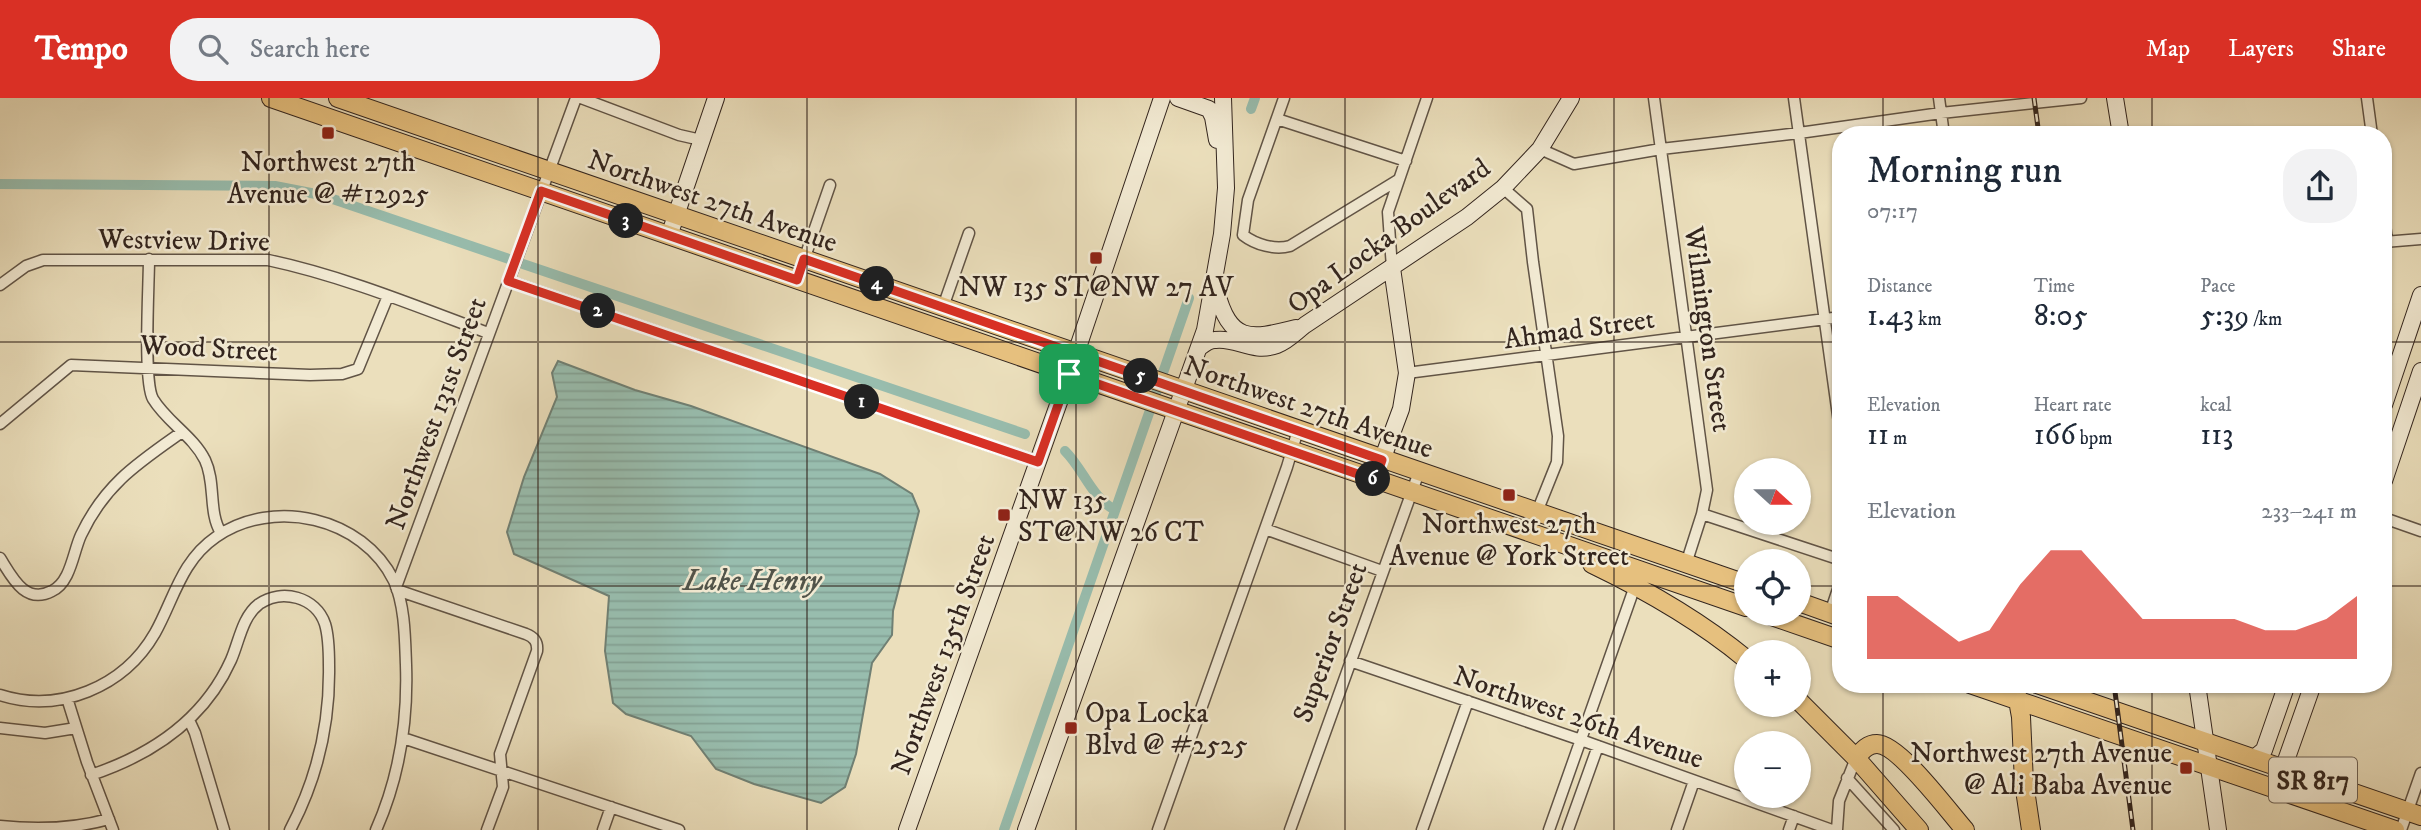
<!DOCTYPE html>
<html lang="en">
<head>
<meta charset="utf-8">
<style>
	body { margin:0; font-family:"IM FELL DW Pica",serif; background:#f2f2f3; color:#1f2937; height:100vh; display:flex; flex-direction:column; font-size:26px; white-space:nowrap }
	* { box-sizing:border-box; margin:0 }
	p { font-size:23px; color:#747a83 }
	.icon { flex:none; width:38px; height:38px; fill:none; stroke:currentColor; stroke-width:2; stroke-linecap:round; stroke-linejoin:round }
	.map { position:relative; flex:1; overflow:hidden }
	.sheet { position:absolute; left:1832px; top:28px; width:560px; height:567px; display:flex; flex-direction:column; background:#fff; border-radius:28px; box-shadow:0 2px 5px #0004 }
	.sheet>* { flex:none }
	.needle { width:46px; rotate:111deg }
	.controls { position:absolute; left:1734px; top:360px; display:grid; gap:14px }
	.controls a { display:grid; place-items:center; width:77px; height:77px; border-radius:50%; background:#fff; box-shadow:0 2px 5px #0004; font-size:35px }
	.pin { position:absolute; display:grid; place-items:center; width:60px; height:60px; color:#fff; margin:-30px; border-radius:14px; box-shadow:0 4px 10px #0006 }
	.km { position:absolute; width:35px; height:35px; margin:-18px; border-radius:50%; background:#222; color:#fff; font-size:19px; line-height:35px; text-align:center }
	.round { display:grid; place-items:center; flex:none; width:74px; height:74px; border-radius:28px; background:#f2f2f3 }
	.head { display:flex; align-items:center; justify-content:space-between; height:119px; padding:0 35px }
	h1 { font-size:38px; font-weight:600; line-height:52px }
	.stats { display:grid; grid-template-columns:repeat(3,1fr); gap:10px; height:119px; padding:7px 35px }
	.stats div { display:grid; align-content:center }
	.stats b { font-size:30px; font-weight:600 }
	.stats small { font-size:19px; font-weight:400 }
	.stats p { font-size:19px }
	.chart { height:196px; padding:14px 35px }
	.chart p { display:flex; justify-content:space-between }
	.chart svg { width:100%; height:126px; margin-top:7px; fill:#d93025; opacity:.7 }
	header { display:flex; align-items:center; gap:42px; box-sizing:border-box; height:98px; padding:0 35px; background:#d93025; color:#fff }
	header strong { font-size:33px }
	nav { display:flex; gap:38px; margin-inline-start:auto; font-size:24px }
	.search { width:490px; height:63px; background:#f2f2f3; display:flex; align-items:center; gap:18px; box-sizing:border-box; padding:0 24px; border-radius:28px; color:#747a83; font-size:26px }
	.map>svg:first-child { display:block }
</style>
</head>
<body>
<header>
<strong>Tempo</strong>
<div class="search"><svg class="icon" aria-label="search" viewBox="0 0 24 24"><circle cx="10" cy="10" r="6"/><path d="M15 15l6 6"/></svg>Search here</div>
<nav><a>Map</a><a>Layers</a><a>Share</a></nav>
</header>
<div class="map">
<svg width="2421" height="732" viewBox="0 0 2421 732">
	<defs>
		<pattern id="water-rules" width="6" height="5" patternUnits="userSpaceOnUse" patternTransform="scale(1.75)"><rect width="6" height="5" fill="#98bdae"/><path d="M0 2.5h6" fill="none" stroke="#83a295"/></pattern>
	</defs>
	<rect width="100%" height="100%" fill="#ebdfbc"/>
	<filter id="stains"><feTurbulence type="fractalNoise" baseFrequency=".00286" numOctaves="4"/><feColorMatrix values="0 0 0 0 .2 0 0 0 0 .09 0 0 0 0 .02 0 0 0 .5 -.17"/></filter>
	<radialGradient id="worn" r=".72"><stop offset=".6" stop-color="#630" stop-opacity="0"/><stop offset="1" stop-color="#630" stop-opacity=".3"/></radialGradient>
	<!-- water -->
	<path fill="url(#water-rules)" stroke="#708074" stroke-width="2" d="M558,263l77,29 56,16 189,68 32,20 7,17 -26,100 -1,24 -20,28 -16,91 -11,33 -24,16 -67,-19 -38,-15 -25,-33 -65,-22 -13,-11 -8,-52 4,-55 -95,-42 -7,-22 17,-55 33,-80 -5,-24z"/>
	<g fill="none" stroke-linecap="round" stroke-linejoin="round">
		<!-- canal -->
		<path stroke="#98bdae" stroke-width="10" d="M1251,11l4,-11
			M0,86l275,2 46,9 188,64
			M523,166l502,170
			M1065,353c19,19 26,46 50,59
			M1004,732l185,-532"/>
		<!-- street casing -->
		<g stroke="#615446" stroke-width="13">
			<path id="street" d="M581,0l98,37 22,5
				M1284,0l-36,102 -5,35c13,10 32,15 47,11l108,-66
				M1654,0l53,392 -5,24 -16,50
				M1794,0l47,339
				M1939,0l5,37
				M2367,0l5,37
				M1277,21l129,42
				M1540,51l34,15 87,-15 138,-16 142,-20 140,-15
				M1503,90l24,21 6,53 25,174 -1,26 -20,50
				M2384,118l3,25
				M2384,144l37,-3
				M149,161c0,26 -6,123 4,140 14,23 40,37 52,61 11,23 3,52 16,73
				M1392,170l-4,-56 39,-114
				M797,182l33,-95
				M508,183l530,181
				M0,187l26,-19 17,-6h225c75,16 148,46 220,73
				M943,209l26,-74
				M1407,275l434,-56
				M0,326l71,-59 239,10 32,-1 16,-5 30,-73
				M1702,416l139,46
				M2384,420l37,13
				M1265,431l117,42
				M0,460c12,19 25,47 52,33 19,-9 21,-39 29,-56 24,-51 57,-72 101,-103
				M396,489l180,-489
				M397,492l129,44c8,3 12,8 11,17l-37,103 3,33 -16,43
				M1830,515l11,-33
				M1350,563l231,79 251,90
				M0,597c59,19 124,-8 155,-62 19,-34 26,-72 61,-96 57,-40 147,-20 178,44 11,25 11,57 12,84 2,57 -7,113 -30,165
				M67,600l20,64 26,68
				M189,622l6,13 29,97
				M0,630l45,5 31,-5
				M403,640l276,92
				M91,677c60,-20 113,-55 140,-115 8,-18 11,-43 28,-56 23,-16 57,-7 66,20 4,13 4,29 4,42 1,58 -12,113 -39,164
				M1847,680l47,52
				M0,728c37,4 73,3 109,-7
				M603,732l8,-23
				M1158,732l129,-363 11,-37
				M1290,732l129,-358
				M1422,732l46,-129
				M1549,732l86,-244
				M1568,732l30,-84
				M1677,732l17,-49
				M1789,732l5,-14
				M1837,732l2,-29 17,-43
				M2401,732l20,-57"/>
		</g>
		<!-- secondary casing -->
		<g stroke="#33251e" stroke-width="18">
			<path id="secondary" d="M1178,0l31,11 4,8 4,23
				M2115,0l6,37
				M669,138l47,-138
				M1216,192c14,53 33,50 80,38
				M1200,249c4,-3 10,-7 15,-7 22,-3 37,14 62,5 11,-4 19,-13 28,-20l162,-108 36,-29 37,-39 31,-51
				M2384,307l37,-110
				M1375,381l26,-70 6,-36 -15,-105
				M2384,383l37,-110
				M2197,586l21,146
				M2253,661l11,-9 23,-66
				M2283,671l30,-85
				M907,732l162,-456 93,-276
				M1026,732l179,-500 17,-96 4,-46 -3,-90"/>
		</g>
		<!-- primary casing -->
		<g stroke="#33251e" stroke-width="20">
			<path id="primary" d="M271,0l1475,509
				M338,0l1408,486
				M1592,466c54,26 108,57 154,95
				M1799,504l42,15
				M1766,516l75,26
				M1970,586l425,146
				M2015,586l6,33 3,66 7,47
				M2037,586l384,132
				M1799,603l57,57 63,72
				M1856,660c6,-7 11,-14 21,-14 22,0 72,68 88,86"/>
		</g>
		<!-- street -->
		<use href="#street" stroke="#f2ead3" stroke-width="10"/>
		<!-- secondary -->
		<use href="#secondary" stroke="#f2ead3" stroke-width="16"/>
		<!-- primary -->
		<use href="#primary" stroke="#e6c07e" stroke-width="18"/>
		<!-- rail casing -->
		<g stroke="#33251e" stroke-width="5">
			<path id="rail" d="M2034,0l5,37
				M2114,586l19,146"/>
		</g>
		<!-- rail -->
		<use href="#rail" stroke="#f2ead3" stroke-width="2.5" stroke-dasharray="8" stroke-linecap="butt"/>
	</g>
	<g fill="none" stroke-linecap="round" stroke-linejoin="round">
		<!-- route casing -->
		<g stroke="#fff" stroke-width="14">
			<path id="route" d="M541,93l256,89 7,-21 578,201 -7,20 -306,-106 -31,88 -530,-181z"/>
		</g>
		<!-- route -->
		<use href="#route" stroke="#d93025" stroke-width="9"/>
	</g>
	<!-- grid -->
	<path fill="none" stroke="#33251e" stroke-width="2" stroke-opacity="0.55" d="M269,0v732M538,0v732M807,0v732M1076,0v732M1345,0v732M1614,0v732M1883,0v37M2152,0v37M0,244h1841M2384,244h37M0,488h1746M1799,488h42M2384,488h37M1883,586v146M2152,586v146"/>
	<!-- markers -->
	<g fill="#8f2418" stroke="#f2ead3" stroke-width="2.5">
		<rect x="321" y="28" width="14" height="14" rx="3.5"/>
		<rect x="1089" y="153" width="14" height="14" rx="3.5"/>
		<rect x="1502" y="390" width="14" height="14" rx="3.5"/>
		<rect x="997" y="410" width="14" height="14" rx="3.5"/>
		<rect x="1064" y="623" width="14" height="14" rx="3.5"/>
		<rect x="2179" y="663" width="14" height="14" rx="3.5"/>
	</g>
	<g text-anchor="middle" stroke-width="5" stroke-linejoin="round" paint-order="stroke">
		<!-- shield labels -->
		<rect fill="#f2ead3" stroke="#6c6054" stroke-width="2" x="2269" y="659.5" width="88" height="45" rx="5"/>
		<g font-size="26" font-weight="bold" fill="#33251e">
			<text x="2313" y="691">SR 817</text>
		</g>
		<!-- poi labels -->
		<g font-size="28" fill="#33251e" stroke="#f2ead3">
			<text x="328" y="73">Northwest 27th<tspan x="328" dy="32">Avenue @ #12925</tspan></text>
			<text x="1096" y="198">NW 135 ST@NW 27 AV</text>
			<text x="1018" y="411" text-anchor="start">NW 135<tspan x="1018" dy="32">ST@NW 26 CT</tspan></text>
			<text x="1509" y="435">Northwest 27th<tspan x="1509" dy="32">Avenue @ York Street</tspan></text>
			<text x="1085" y="624" text-anchor="start">Opa Locka<tspan x="1085" dy="32">Blvd @ #2525</tspan></text>
			<text x="2172" y="664" text-anchor="end">Northwest 27th Avenue<tspan x="2172" dy="32">@ Ali Baba Avenue</tspan></text>
		</g>
		<!-- street labels -->
		<g font-size="28" fill="#33251e" stroke="#f2ead3">
			<text transform="translate(713 102) rotate(19)" y="10">Northwest 27th Avenue</text>
			<text transform="translate(1388 137) rotate(-36)" y="10">Opa Locka Boulevard</text>
			<text transform="translate(184 141) rotate(1)" y="10">Westview Drive</text>
			<text transform="translate(1579 230) rotate(-8)" y="10">Ahmad Street</text>
			<text transform="translate(1709 231) rotate(82)" y="10">Wilmington Street</text>
			<text transform="translate(209 249) rotate(3)" y="10">Wood Street</text>
			<text transform="translate(1309 308) rotate(19)" y="10">Northwest 27th Avenue</text>
			<text transform="translate(435 315) rotate(-70)" y="10">Northwest 131st Street</text>
			<text transform="translate(1329 544) rotate(-70)" y="10">Superior Street</text>
			<text transform="translate(942 556) rotate(-70)" y="10">Northwest 135th Street</text>
			<text transform="translate(1579 618) rotate(19)" y="10">Northwest 26th Avenue</text>
		</g>
		<!-- water labels -->
		<g font-size="30" font-style="italic" fill="#515349" stroke="#f2ead3">
			<text x="752" y="492">Lake Henry</text>
		</g>
	</g>
	<rect width="100%" height="100%" filter="url(#stains)"/>
	<rect width="100%" height="100%" fill="url(#worn)"/>
</svg>
<div class="controls">
<a><svg class="needle" viewBox="-14 -14 28 28"><path d="M0-13l5 13h-10z" fill="#e53935"/><path d="M0 13l5-13h-10z" fill="#747a83"/></svg></a>
<a><svg class="icon" aria-label="locate" viewBox="0 0 24 24"><circle cx="12" cy="12" r="6"/><path d="M12 2v4M12 18v4M2 12h4M18 12h4"/></svg></a>
<a>+</a>
<a>−</a>
</div>
<div class="pin" style="left:1069px;top:276px;background:#1e9e55"><svg class="icon" aria-label="arrive" viewBox="0 0 24 24"><path d="M6 21V4h12l-3 4 3 4H6"/></svg></div>
<b class="km" style="left:862px;top:304px">1</b>
<b class="km" style="left:598px;top:213px">2</b>
<b class="km" style="left:626px;top:123px">3</b>
<b class="km" style="left:877px;top:186px">4</b>
<b class="km" style="left:1141px;top:278px">5</b>
<b class="km" style="left:1373px;top:381px">6</b>
<section class="sheet">
<div class="head"><div><h1>Morning run</h1><p>07:17</p></div><a class="round"><svg class="icon" aria-label="share" viewBox="0 0 24 24"><path d="M12 15V3M7 8l5-5 5 5M5 13v7h14v-7"/></svg></a></div>
<div class="stats">
<div><p>Distance</p><b>1.43<small> km</small></b></div>
<div><p>Time</p><b>8:05</b></div>
<div><p>Pace</p><b>5:39<small> /km</small></b></div>
</div>
<div class="stats">
<div><p>Elevation</p><b>11<small> m</small></b></div>
<div><p>Heart rate</p><b>166<small> bpm</small></b></div>
<div><p>kcal</p><b>113</b></div>
</div>
<div class="chart"><p><span>Elevation</span>233–241 m</p>
<svg viewBox="0 0 160 44" preserveAspectRatio="none"><path d="M0 44V22L10 22L20 30L30 38L40 34L50 18L60 6L70 6L80 18L90 30L100 30L110 30L120 30L130 34L140 34L150 30L160 22V44z"/></svg>
</div>
</section>
</div>
</body>
</html>
